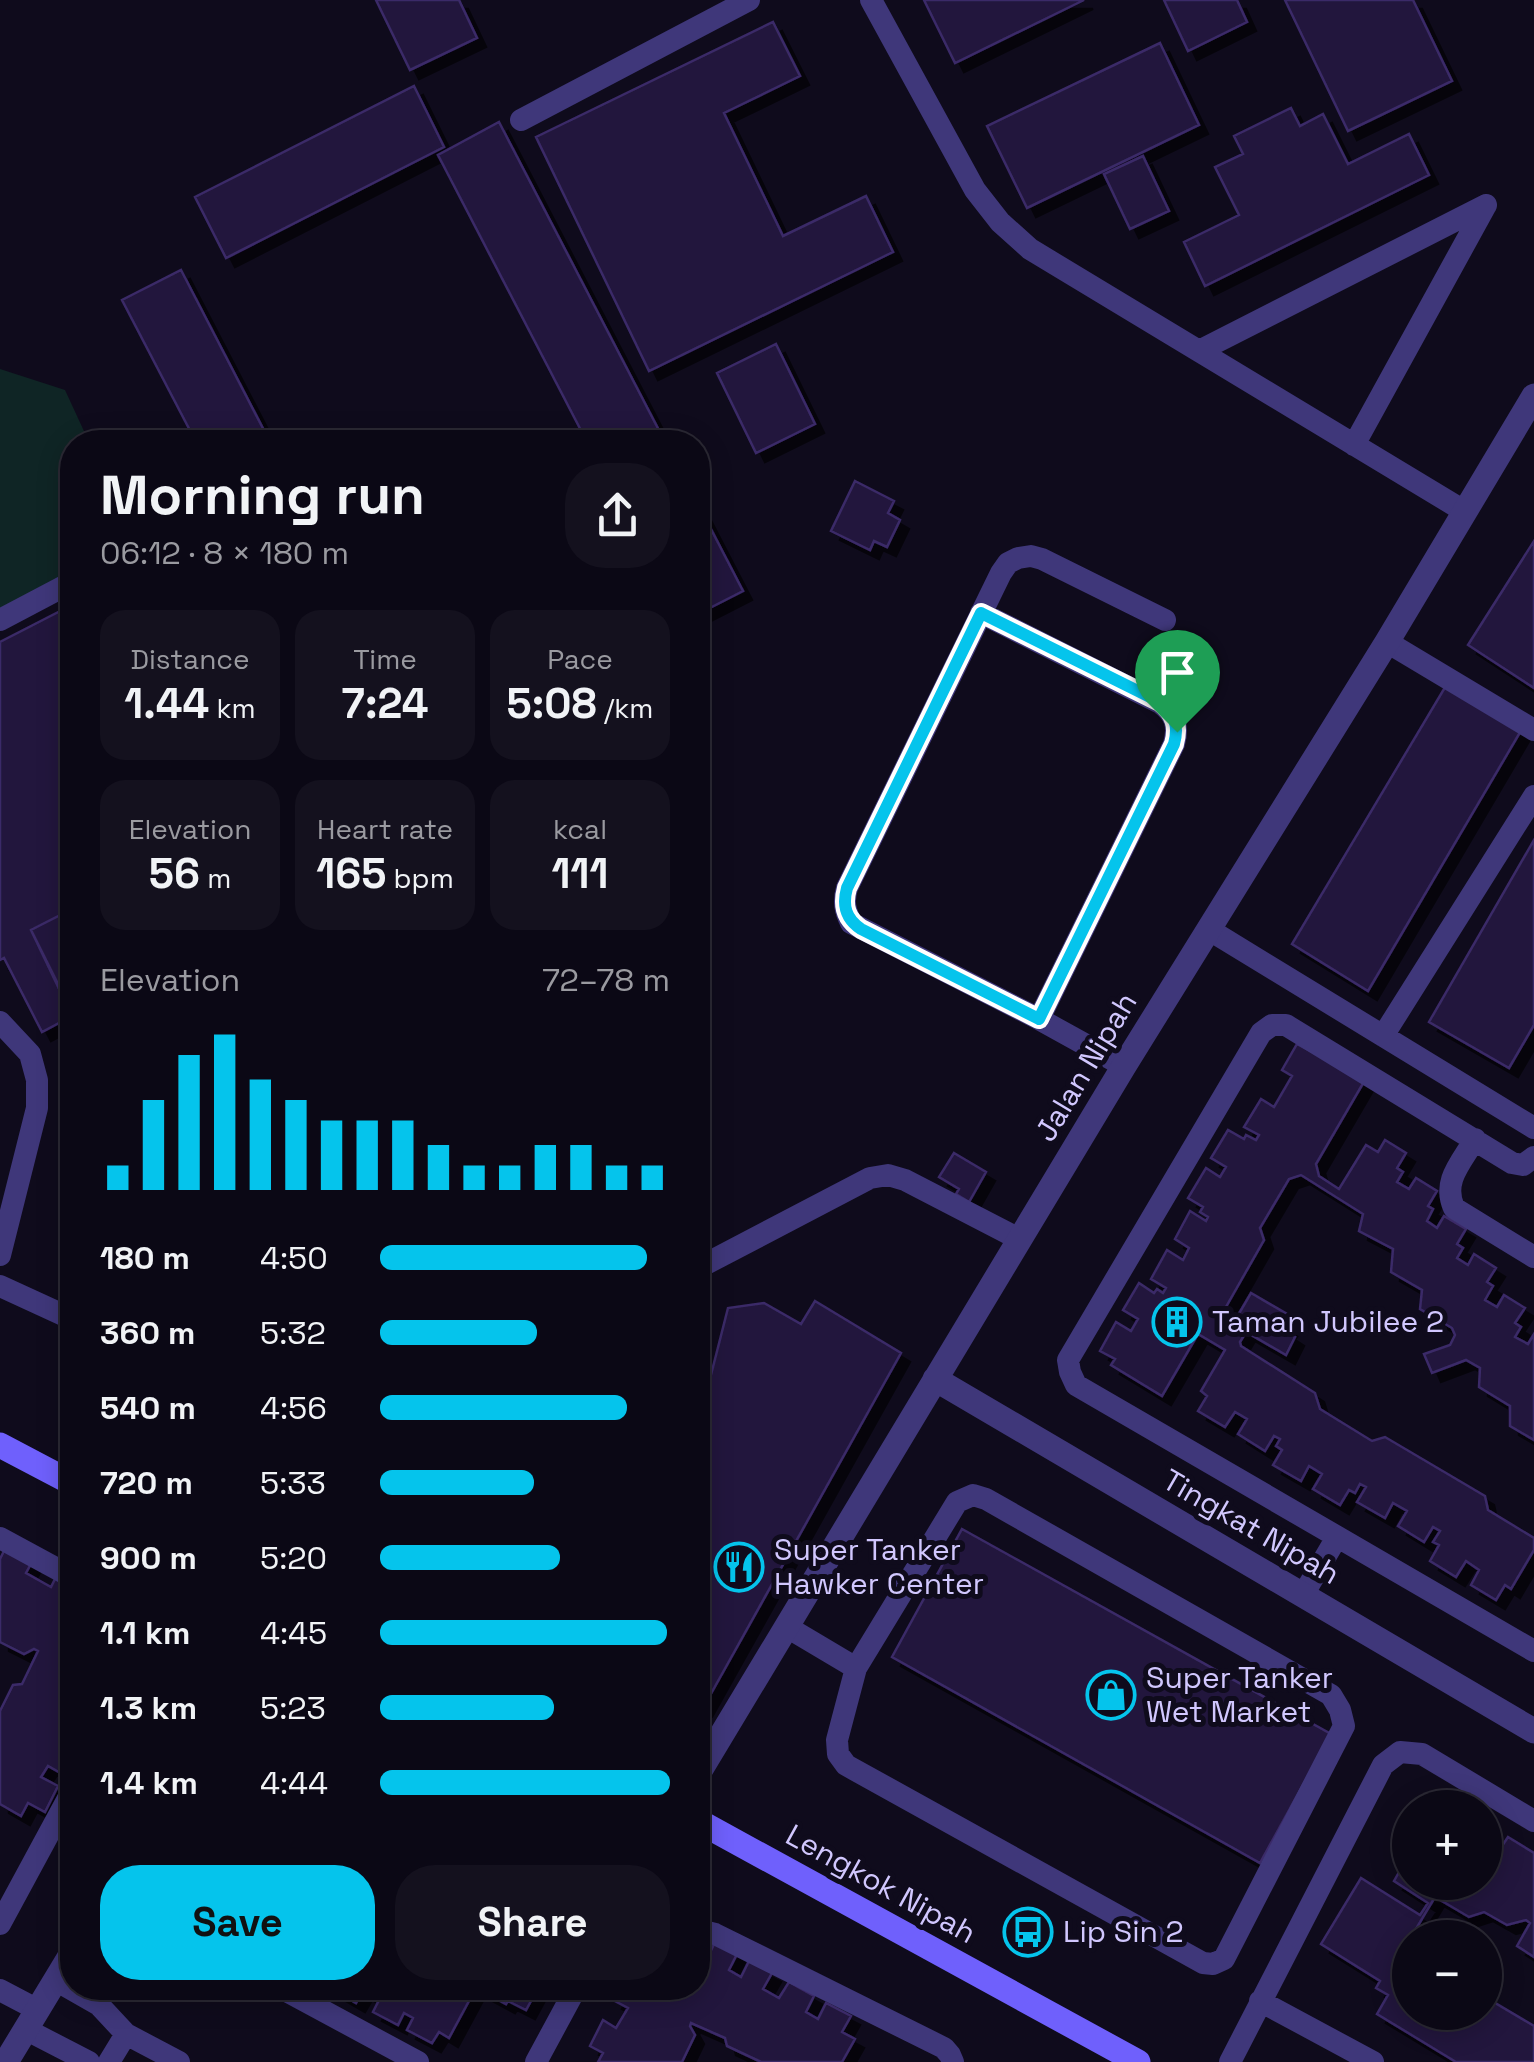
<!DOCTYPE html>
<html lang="en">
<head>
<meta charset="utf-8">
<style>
	body { margin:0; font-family:"Space Grotesk",sans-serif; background:#14111e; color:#f1f3f6; height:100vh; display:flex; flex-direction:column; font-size:38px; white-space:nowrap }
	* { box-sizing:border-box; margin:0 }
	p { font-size:32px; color:#9a9aa0 }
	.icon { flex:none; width:55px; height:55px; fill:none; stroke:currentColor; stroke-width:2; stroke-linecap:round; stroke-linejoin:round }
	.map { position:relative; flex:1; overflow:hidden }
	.panel { position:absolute; left:60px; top:430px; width:650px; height:1570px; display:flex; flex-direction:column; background:#0b0815; border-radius:40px; box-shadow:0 5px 25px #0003,0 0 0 2px #2b2934 }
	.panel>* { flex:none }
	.tools { position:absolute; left:1392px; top:1790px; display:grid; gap:20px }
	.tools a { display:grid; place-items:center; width:110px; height:110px; border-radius:50%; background:#0b0815; box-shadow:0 5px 25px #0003,0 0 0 2px #2b2934; font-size:50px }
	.pin { position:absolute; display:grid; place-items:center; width:85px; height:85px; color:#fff; margin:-102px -42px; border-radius:50% 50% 50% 0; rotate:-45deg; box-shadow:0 0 10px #0007 }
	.pin .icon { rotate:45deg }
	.round { display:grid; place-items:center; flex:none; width:105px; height:105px; border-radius:40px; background:#14111e }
	.overview { display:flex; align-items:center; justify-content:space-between; height:170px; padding:0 40px }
	h1 { font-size:55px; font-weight:700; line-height:75px }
	.figures { display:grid; grid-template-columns:repeat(3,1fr); gap:15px; height:170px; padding:10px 40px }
	.figures div { display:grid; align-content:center; border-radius:25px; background:#14111e; text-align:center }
	.figures b { font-size:42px; font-weight:700 }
	.figures small { font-size:28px; font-weight:400 }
	.figures p { font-size:28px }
	.chart { height:280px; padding:20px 40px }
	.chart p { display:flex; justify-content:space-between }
	.chart svg { width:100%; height:180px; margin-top:10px; stroke:#05c4ec; stroke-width:6 }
	.primary-button { display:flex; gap:20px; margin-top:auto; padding:20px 40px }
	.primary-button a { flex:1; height:115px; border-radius:40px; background:#05c4ec; color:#111; font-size:40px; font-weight:700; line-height:115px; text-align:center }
	.primary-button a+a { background:#14111e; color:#f1f3f6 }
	ul { padding:0 40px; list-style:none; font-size:32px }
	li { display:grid; grid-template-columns:160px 120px 1fr; align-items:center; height:75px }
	li i { height:25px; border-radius:12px; background:#05c4ec }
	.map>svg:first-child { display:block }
</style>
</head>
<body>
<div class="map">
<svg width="1534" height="2062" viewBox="0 0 1534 2062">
	<defs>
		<filter id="shadow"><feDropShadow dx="9" dy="9" stdDeviation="0" flood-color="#0009"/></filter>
	</defs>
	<rect width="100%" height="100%" fill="#0f0b1c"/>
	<!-- green -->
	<path fill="#0f2525" d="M0,369l65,21 24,52h-17v131l-72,37z"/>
	<!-- building -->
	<path fill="#22183c" stroke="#3b2a68" stroke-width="2.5" filter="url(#shadow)" d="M376,0h83l18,38 -67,32z
		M924,0h160l-129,63z
		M1164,0h73l10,22 -59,29z
		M1285,0h128l39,81 -104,50z
		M773,22l27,54 -76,37 59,123 83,-40 27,56 -244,119 -113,-234z
		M1160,43l39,82 -172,83 -40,-82z
		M414,86l30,61 -218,111 -31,-61z
		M1291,108l9,18 23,-12 25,50 61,-30 20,41 -224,111 -21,-44 55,-27 -24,-48 28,-13 -9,-18z
		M499,122l166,320h-78l-149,-287z
		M1143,156l26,55 -39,18 -26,-55z
		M181,270l89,172h-74l-74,-142z
		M776,344l39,80 -59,29 -39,-80z
		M855,481l39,20 -6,12 12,7 -13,27 -13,-6 -4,9 -39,-19z
		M698,504l45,87 -45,23z
		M1534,541v147l-66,-43z
		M72,605v304l-41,21 41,86 -30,16 -38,-74 -4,2v-318z
		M1447,684l75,45 -154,262 -76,-47z
		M1534,840v185l-25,43 -80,-46z
		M72,909v103l-41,-82z
		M1297,1044l68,36 -49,84 3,12 20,13 27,-44 12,7 7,-12 21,13 -9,15 6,4 -6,10 12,7 7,-11 21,13 -9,15 5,3 -6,12 10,7 7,-12 22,13 -9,15 6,4 -6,10 11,7 6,-11 22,14 -9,14 6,4 -8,14 12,7 7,-12 21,13 -10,15 6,4 -6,10 13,7 6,-10v106l-24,-14v-20l-31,-19 1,-19 -14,-8 -34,13 -8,-19 26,-9 5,-10 -3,-7 -32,-19 2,-19 -31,-18 2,-23 -34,-18 4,-17 -62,-39 -12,4 -29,49 4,12 -46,81v5l7,5 5,-2 21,-36 43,25 -8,13 9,6 -9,18 -40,-23 -6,10 1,4 74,47 5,16 52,32 13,-4 100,59 3,14 46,28v12l-23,39 -6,-4 -9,15 -25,-15 8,-15 -13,-9 -10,16 -26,-16 9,-16 -6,-3 7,-11 -7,-4 -9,15 -26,-16 9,-15 -14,-8 -8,15 -28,-16 9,-15 -6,-3 -5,9 -6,-3 -9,15 -27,-16 9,-15 -13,-8 -8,15 -28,-16 9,-15 -6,-4 4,-7 -6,-3 -9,15 -27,-17 9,-15 -12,-7 -10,15 -27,-16 9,-15 -6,-5 24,-41 -27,-16 -36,62 -51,-31 4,-6 -15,-8 16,-29 15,9 7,-12 -15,-9 16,-27 15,10 3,-4 6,4 3,-5 -15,-9 16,-29 16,10 6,-12 -14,-9 15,-28 16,10 2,-4 -8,-5 3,-5 -15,-9 18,-30 14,9 6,-10 -15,-9 17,-28 16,9 2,-4 10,5 3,-5 -15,-8 17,-28 13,8 18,-31 -10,-6z
		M954,1153l32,19 -17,30 -13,-8 3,-5 -20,-12z
		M815,1301l86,52 -198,355 -5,1v-283l30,-118 36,-5 37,21z
		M962,1529l369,205 -71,129 -368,-206z
		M7,1545l26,15 -7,13 25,14 7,-14 14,8v32l-11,21 11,6v84l-2,-1 -8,16 10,5v14l-8,17 -16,-9 -7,11 17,9 -13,26 -17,-9 -7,13 -21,-12v-93l13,-26 9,-1 16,-33 -4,-2 -10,5 -24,-12v-83z
		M1508,1837l26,16v104l-17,-11 13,-23 -4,-3 -19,5 -23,-13 -15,5 -34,-20 -31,52 6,3v60h75v-15l49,29v36h-78l-79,-48 11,-19 -12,-7 4,-7 -59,-37 40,-66 59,37 8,-12 -34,-22 16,-28v29h75v-43l15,10z
		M715,1942l22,12 -8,16 12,7 8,-16 23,12 -9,16 16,9 10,-16 25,14 -8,16 12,7 8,-16 25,13 -9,16 13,7 -13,23h-81l-34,-16 -2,-8 -34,-15 -1,3 5,9 -13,27h-84l5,-9 -13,-7 13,-26 13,8 12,-20 -15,-8 7,-12h37l18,10 6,-10h17v-34l9,5z
		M330,1988h208l-12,22 -18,-9 -2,3 -30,-16 -27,50 -10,-6 -7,11 -25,-13 6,-12 -9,-5 -6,12 -25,-13 6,-12 -16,-9 -7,12z"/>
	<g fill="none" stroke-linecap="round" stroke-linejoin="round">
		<!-- lane -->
		<path stroke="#3f377a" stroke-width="22" d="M871,0l104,190 25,32 30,27 434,262
			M521,120l228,-120
			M1199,351l287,-146
			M1354,445l132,-240
			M981,613l179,90c15,11 19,22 14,41l-135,275 -188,-96c-6,-13 -8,-21 -4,-35l154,-315 7,-10 10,-5 13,-2 11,3 123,61
			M0,620l72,-38
			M1387,642l147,88
			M1208,929l326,199
			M1039,1019l85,47
			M0,1022l30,32 7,26v28l-37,147
			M1383,1036l151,-240
			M1475,1139c-14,24 -33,42 -21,69l80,49
			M1534,1157l-11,8 -11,-2 -226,-138h-14l-11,8 -193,327 2,12 6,13 458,266
			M698,1268l172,-90 18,-3 17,5 114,59
			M0,1286l72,33
			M973,1495l13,4 345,196 9,15 4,16 -120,233 -11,5 -10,-1 -357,-198 -8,-11 -1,-14 19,-72 101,-166z
			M0,1538l72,39
			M1303,1595l34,-58
			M787,1627l69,41
			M0,1924l72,-133
			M698,1933l9,-1 8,2 229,114 6,7 3,7
			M57,1981l42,24 27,29 53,28
			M281,1988l137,74
			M0,1990l38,20
			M1260,2001l113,61
			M27,2030l62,32
			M109,2062l17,-28
			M536,2062l40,-74
			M1230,2062l153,-297 17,-13 22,2 112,67"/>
		<!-- street -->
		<path stroke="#3f377a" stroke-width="25" d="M935,1379l599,352
			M698,1774l426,-708 263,-424 147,-246
			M6,2062l66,-109"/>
		<!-- secondary -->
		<path stroke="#6f60fc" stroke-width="25" d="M0,1445l72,38
			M698,1821l440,241"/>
	</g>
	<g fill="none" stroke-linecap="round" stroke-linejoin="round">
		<!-- route casing -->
		<g stroke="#fff" stroke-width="20">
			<path id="route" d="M981,613l179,89c15,12 19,24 14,42l-135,275 -178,-90c-15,-10 -19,-23 -14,-41z"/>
		</g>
		<!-- route -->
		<use href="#route" stroke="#05c4ec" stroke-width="12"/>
	</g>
	<!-- icons -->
	<defs>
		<g id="building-ring" transform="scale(2.5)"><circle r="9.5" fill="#0f0b1c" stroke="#05c4ec" stroke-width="1.5"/><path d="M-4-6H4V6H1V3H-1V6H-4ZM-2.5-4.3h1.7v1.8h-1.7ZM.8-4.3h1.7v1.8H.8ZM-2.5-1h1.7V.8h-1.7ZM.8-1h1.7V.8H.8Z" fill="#05c4ec"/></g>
		<g id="restaurant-ring" transform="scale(2.5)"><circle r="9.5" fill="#0f0b1c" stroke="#05c4ec" stroke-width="1.5"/><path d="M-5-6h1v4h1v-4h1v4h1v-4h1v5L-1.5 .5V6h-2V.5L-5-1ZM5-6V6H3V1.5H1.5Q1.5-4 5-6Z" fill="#05c4ec"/></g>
		<g id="shop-ring" transform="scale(2.5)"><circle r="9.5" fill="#0f0b1c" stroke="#05c4ec" stroke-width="1.5"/><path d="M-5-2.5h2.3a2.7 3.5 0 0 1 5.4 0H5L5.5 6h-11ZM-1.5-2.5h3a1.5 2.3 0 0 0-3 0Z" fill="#05c4ec"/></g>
		<g id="bus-ring" transform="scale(2.5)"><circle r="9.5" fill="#0f0b1c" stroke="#05c4ec" stroke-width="1.5"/><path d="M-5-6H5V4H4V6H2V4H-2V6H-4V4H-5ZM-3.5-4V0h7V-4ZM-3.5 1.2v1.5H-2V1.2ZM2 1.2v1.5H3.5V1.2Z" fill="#05c4ec"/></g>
	</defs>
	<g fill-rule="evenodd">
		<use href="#building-ring" x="1177" y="1322"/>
		<use href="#restaurant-ring" x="739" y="1567"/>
		<use href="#shop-ring" x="1111" y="1695"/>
		<use href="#bus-ring" x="1028" y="1932"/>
	</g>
	<g text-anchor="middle" stroke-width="10" stroke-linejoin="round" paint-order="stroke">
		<!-- street labels -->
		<g font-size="30" fill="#d1c7fe" stroke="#0f0b1c">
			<text transform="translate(1086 1067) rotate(-59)" y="10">Jalan Nipah</text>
			<text transform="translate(1251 1527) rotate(30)" y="10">Tingkat Nipah</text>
			<text transform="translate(881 1884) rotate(29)" y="10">Lengkok Nipah</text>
		</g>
		<!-- poi labels -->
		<g font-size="30" fill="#d1c7fe" stroke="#0f0b1c" text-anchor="start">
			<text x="1212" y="1332">Taman Jubilee 2</text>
			<text x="774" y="1560">Super Tanker<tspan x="774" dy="34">Hawker Center</tspan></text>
			<text x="1146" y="1688">Super Tanker<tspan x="1146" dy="34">Wet Market</tspan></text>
			<text x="1063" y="1942">Lip Sin 2</text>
		</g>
	</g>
</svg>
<div class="tools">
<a>+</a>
<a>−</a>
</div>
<div class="pin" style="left:1177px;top:732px;background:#1e9e55"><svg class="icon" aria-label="arrive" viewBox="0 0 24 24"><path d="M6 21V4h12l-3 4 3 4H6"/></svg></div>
<section class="panel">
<div class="overview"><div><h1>Morning run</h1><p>06:12 · 8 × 180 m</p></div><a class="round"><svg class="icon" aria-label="share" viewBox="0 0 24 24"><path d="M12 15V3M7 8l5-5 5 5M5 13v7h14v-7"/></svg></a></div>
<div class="figures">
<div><p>Distance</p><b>1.44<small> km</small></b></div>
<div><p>Time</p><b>7:24</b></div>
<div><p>Pace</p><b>5:08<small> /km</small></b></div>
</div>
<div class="figures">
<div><p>Elevation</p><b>56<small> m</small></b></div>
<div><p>Heart rate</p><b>165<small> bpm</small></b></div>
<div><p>kcal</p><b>111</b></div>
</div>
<div class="chart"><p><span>Elevation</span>72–78 m</p>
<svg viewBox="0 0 160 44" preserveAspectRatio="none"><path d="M5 44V38M15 44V22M25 44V11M35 44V6M45 44V17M55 44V22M65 44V27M75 44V27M85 44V27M95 44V33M105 44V38M115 44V38M125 44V33M135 44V33M145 44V38M155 44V38"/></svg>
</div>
<ul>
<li><b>180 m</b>4:50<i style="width:92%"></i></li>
<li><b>360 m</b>5:32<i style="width:54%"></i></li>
<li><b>540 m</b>4:56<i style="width:85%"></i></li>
<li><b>720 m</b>5:33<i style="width:53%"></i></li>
<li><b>900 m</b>5:20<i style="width:62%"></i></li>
<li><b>1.1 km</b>4:45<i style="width:99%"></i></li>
<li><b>1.3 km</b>5:23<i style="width:60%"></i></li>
<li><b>1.4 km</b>4:44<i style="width:100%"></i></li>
</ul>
<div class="primary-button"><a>Save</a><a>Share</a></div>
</section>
</div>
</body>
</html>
